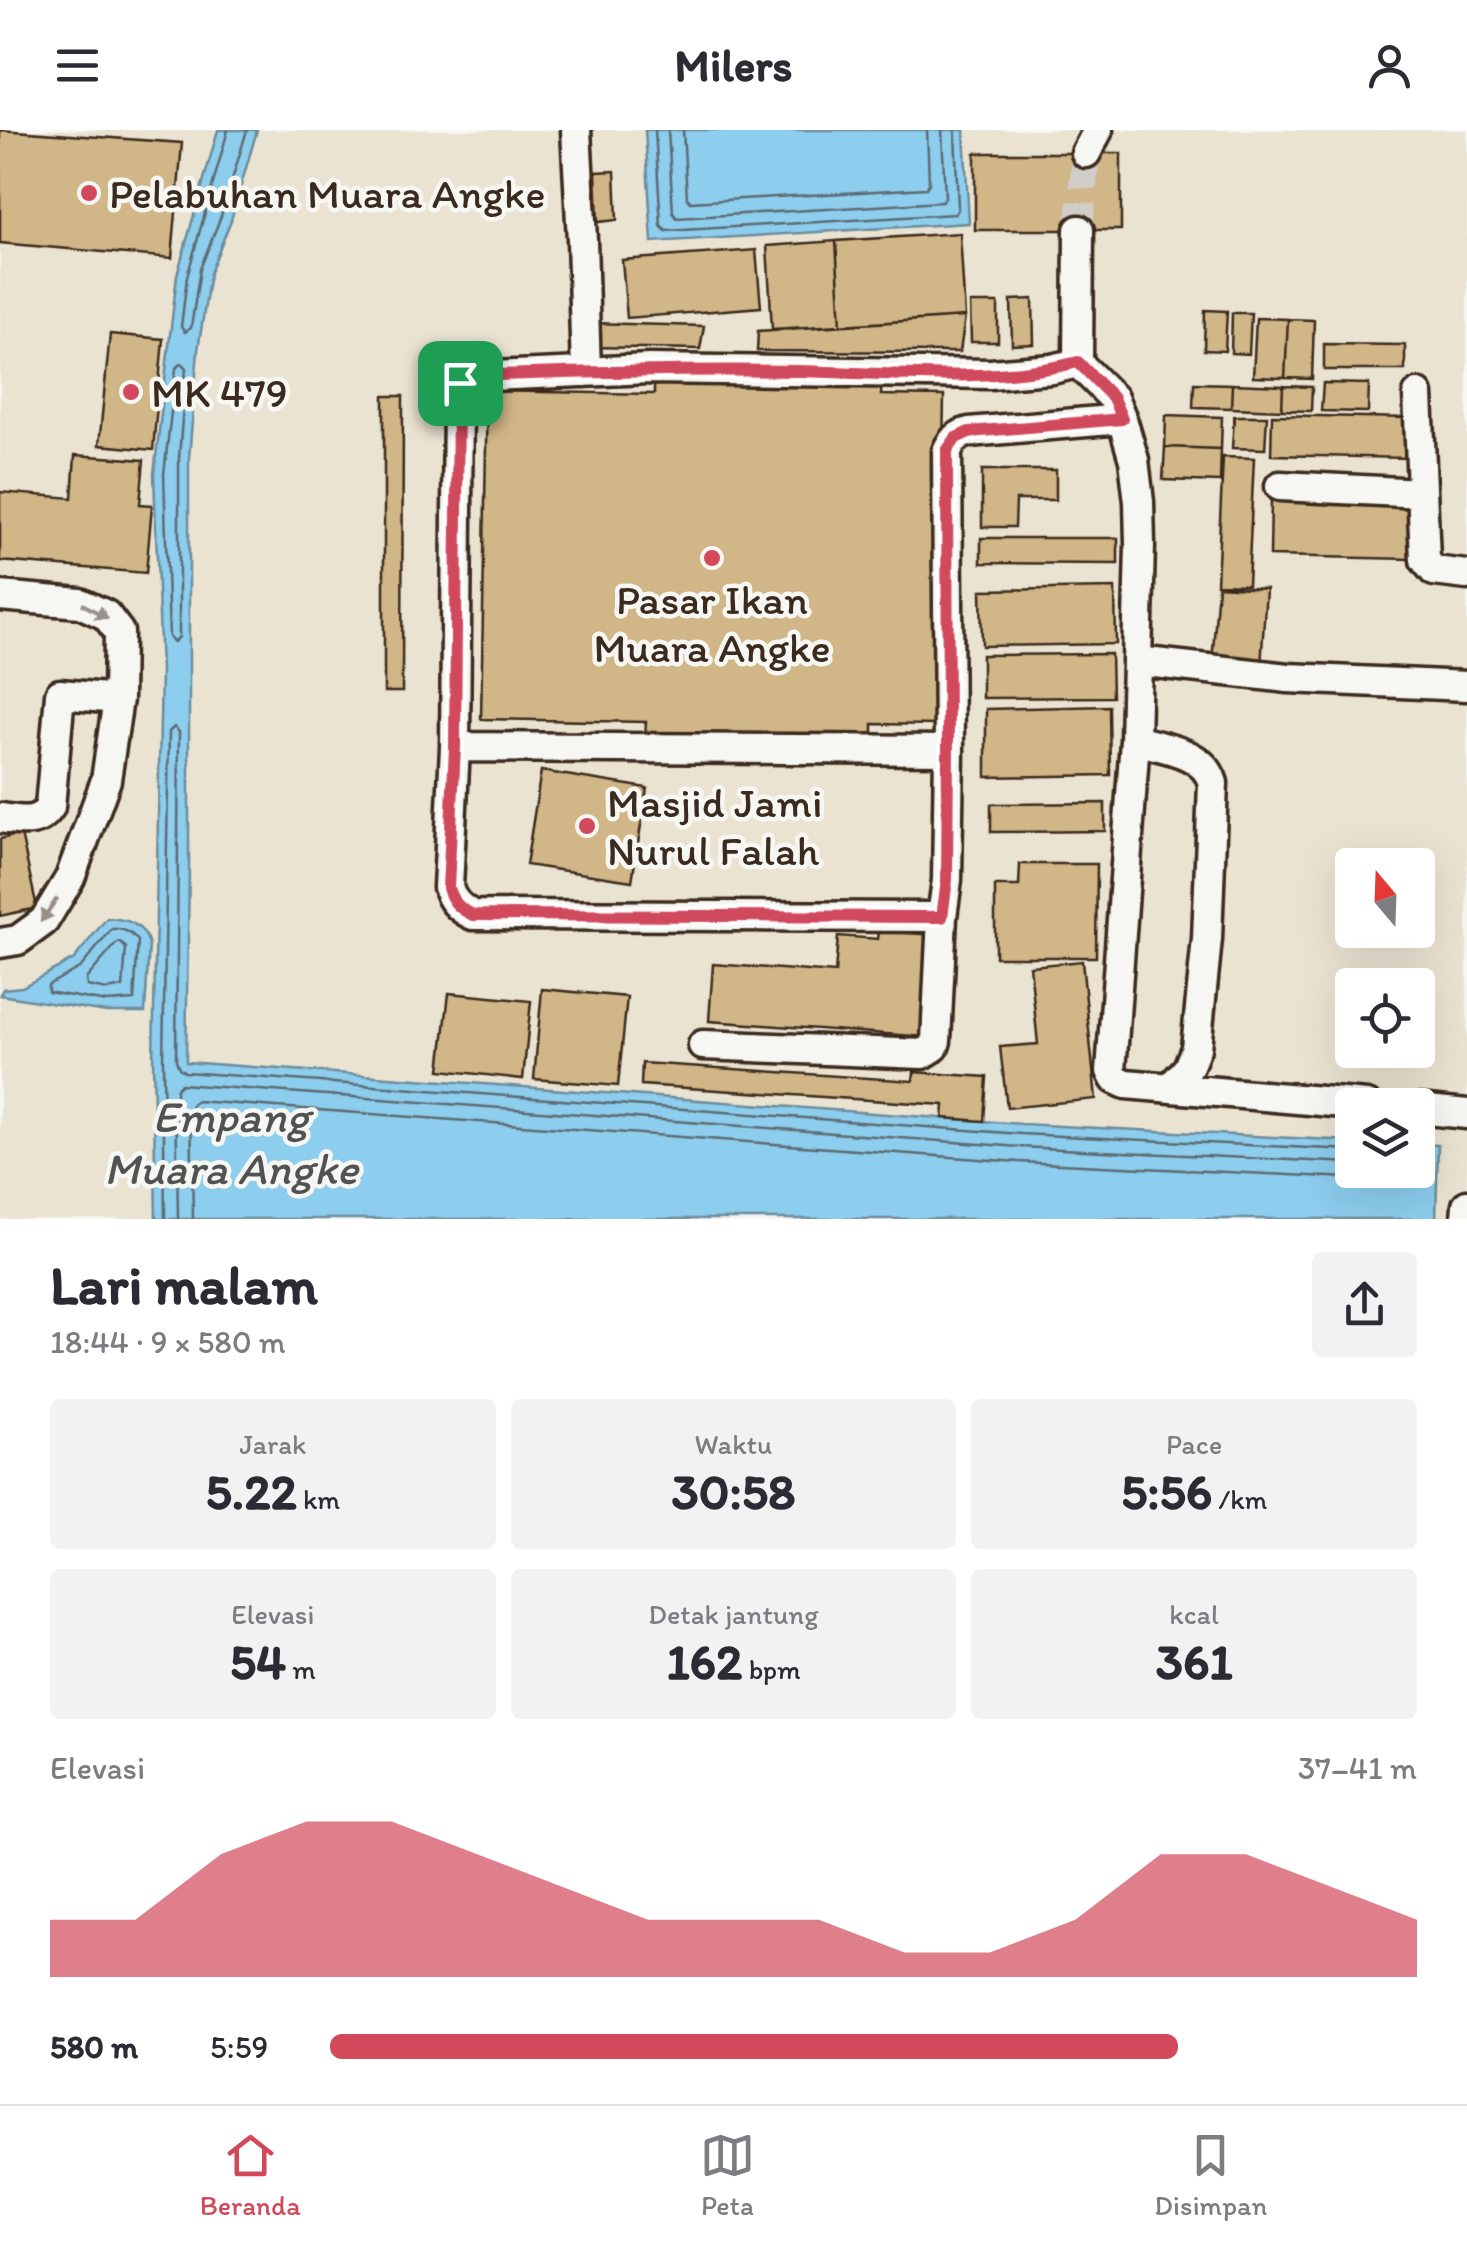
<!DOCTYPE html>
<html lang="id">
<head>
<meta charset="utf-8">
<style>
	body { margin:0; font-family:Itim,sans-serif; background:#f2f2f3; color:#2b2b33; height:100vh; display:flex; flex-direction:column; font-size:38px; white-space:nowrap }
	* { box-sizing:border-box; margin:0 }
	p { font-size:32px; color:#7c7c81 }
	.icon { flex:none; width:55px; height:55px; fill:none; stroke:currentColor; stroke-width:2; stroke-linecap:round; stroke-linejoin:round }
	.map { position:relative; height:1089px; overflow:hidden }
	.side { display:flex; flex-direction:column; background:#fff; flex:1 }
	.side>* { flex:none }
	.needle { width:65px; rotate:341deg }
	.controls { position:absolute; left:1335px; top:718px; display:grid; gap:20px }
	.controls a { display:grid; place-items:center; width:100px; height:100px; border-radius:10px; background:#fff; box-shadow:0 10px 40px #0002; font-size:50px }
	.pin { position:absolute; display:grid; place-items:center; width:85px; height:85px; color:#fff; margin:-42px; border-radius:20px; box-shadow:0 5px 15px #0006 }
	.round { display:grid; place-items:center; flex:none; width:105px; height:105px; border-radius:10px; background:#f2f2f3 }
	.head { display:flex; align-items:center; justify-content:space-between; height:170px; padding:0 50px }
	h1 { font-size:55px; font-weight:800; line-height:75px }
	.figures { display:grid; grid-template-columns:repeat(3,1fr); gap:15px; height:170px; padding:10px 50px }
	.figures div { display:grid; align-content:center; border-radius:10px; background:#f2f2f3; text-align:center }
	.figures b { font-size:50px; font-weight:800 }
	.figures small { font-size:28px; font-weight:400 }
	.figures p { font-size:28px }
	.chart { height:280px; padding:20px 50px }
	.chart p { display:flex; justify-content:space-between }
	.chart svg { width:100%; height:180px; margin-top:10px; fill:#d1495b; opacity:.7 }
	ul { padding:0 50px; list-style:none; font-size:32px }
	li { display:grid; grid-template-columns:160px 120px 1fr; align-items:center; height:75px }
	li i { height:25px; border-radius:12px; background:#d1495b }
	header { display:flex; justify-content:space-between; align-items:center; height:130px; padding:0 50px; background:#fff; font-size:45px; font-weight:800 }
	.menu { display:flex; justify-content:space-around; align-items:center; height:140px; border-top:2px solid #e1e1e2; background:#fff; font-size:28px; color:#7c7c81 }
	.menu a { display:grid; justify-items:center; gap:5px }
	.menu .on { color:#d1495b }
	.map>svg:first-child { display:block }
</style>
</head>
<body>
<header><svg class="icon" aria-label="menu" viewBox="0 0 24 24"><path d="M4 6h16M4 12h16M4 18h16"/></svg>Milers<svg class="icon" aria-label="person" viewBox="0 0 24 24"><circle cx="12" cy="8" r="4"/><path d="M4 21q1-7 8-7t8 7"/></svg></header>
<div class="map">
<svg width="1467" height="1089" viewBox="0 0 1467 1089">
	<rect width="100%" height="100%" fill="#f6f6f2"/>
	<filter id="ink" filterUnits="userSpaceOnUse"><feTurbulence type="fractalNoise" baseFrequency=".01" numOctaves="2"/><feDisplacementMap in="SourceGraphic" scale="20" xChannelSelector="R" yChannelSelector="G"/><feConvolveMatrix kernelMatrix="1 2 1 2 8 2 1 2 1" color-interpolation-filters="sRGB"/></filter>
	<g filter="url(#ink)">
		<!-- built -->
		<path fill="#ebe3d2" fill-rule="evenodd" d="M0,0h1467v1089h-1467zM1352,735h66v65h-66zM1352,855h66v65h-66zM1352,975h66v65h-66z"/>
		<!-- water -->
		<path fill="#8dcdee" stroke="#6c8c9b" stroke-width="2.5" d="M218,0h39l-26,90 -21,53 -12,77 -9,108v412l-3,192 836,62 330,17v29h66v-26l20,1 -2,74h-1280l-3,-159 8,-388 -7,-198 23,-199z
			M645,0h319l5,93 -317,19z
			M107,788c19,1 37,5 42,27l-4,67h-39l-106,-17 3,-6 19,-2 52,-28z"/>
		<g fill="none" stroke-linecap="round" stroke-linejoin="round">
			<!-- shore -->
			<path stroke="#5c6b71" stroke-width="2.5" d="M228,0l-41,147 -6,50 4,5 6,-4 9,-59 21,-53 26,-86
				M655,0l6,96 5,5 289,-17 3,-5 -3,-79
				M668,0l5,83 4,5 265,-16 3,-4 -3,-68
				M683,0l4,68 4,4 235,-14 3,-5 -2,-53
				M181,233l5,5 -7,90v179l-5,5 -5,-5 -5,-163 12,-106z
				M112,799c11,-1 19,3 26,12l-4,59 -27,2 -59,-10v-7l33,-18z
				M120,812l6,6 -3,39 -16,3 -20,-4 -1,-7 30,-35z
				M165,1089l-2,-159 6,-328 5,-5 5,5 -3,328 3,8 6,4 836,62 331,16
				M178,1089l-2,-130 5,-5 839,63 332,16
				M193,1089l-2,-113 5,-5 823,61 331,16 11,-2 13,-6"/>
		</g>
		<!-- building -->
		<path fill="#d1b687" stroke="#3b2a1e" stroke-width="2.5" d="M0,0l182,13 -10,115 -172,-15z
			M975,23h146v77h-146z
			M615,41l2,49 -19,2 -2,-50z
			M960,103l5,84 -124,8 -5,-84z
			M836,111l5,84 -69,4 -5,-83z
			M756,120l5,57 -134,11 -5,-58z
			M1033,169l1,45 -22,1 -1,-45z
			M970,173h28v39h-27z
			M1205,180l22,1 -2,40 -21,-1z
			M1232,183h19l-2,41 -18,-1z
			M965,187l-5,35 -203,-1 1,-20z
			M1256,188l32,1 -3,59 -32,-1z
			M1288,189l26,1 -2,59 -27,-1z
			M590,193l114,3 -4,23 -110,-2z
			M110,204l53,5 -10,111 -54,-5z
			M1324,214l81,1v25h-81z
			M654,248l228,3 -1,14 63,1 -6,329 -65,-1v16l-228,-3 1,-15 -165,-3 6,-328 167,3z
			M1194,253l38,1 -1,24 -38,-1z
			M1323,253l46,1 -1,28 -47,-1z
			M1232,254l51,2 -1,24 -51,-2z
			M1283,256l29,1 -1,24 -29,-1z
			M384,266h19l-1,296h-18z
			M1166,285l56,2 -1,32 -56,-2z
			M1272,285l137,3 -1,40 -137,-3z
			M1234,286h33l-2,33 -33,-1z
			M1165,317l56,2 -1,33 -57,-2z
			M75,325l69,5 -4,44 12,1 -6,68 -146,-12v-69l72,6z
			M1223,327l31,1 -6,127 -31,-1z
			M982,340h74v30h-40l-1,27h-33z
			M1271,368l142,3 -2,58 -141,-3z
			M981,408h137v26l-137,-1z
			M1218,456l48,3 -5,78 -49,-4z
			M1115,458l1,56 -134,2 -1,-56z
			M1111,524l1,43 -130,1v-43z
			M1109,576l1,69 -124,2v-68z
			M541,641l106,17 -15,93 -106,-16z
			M1105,673v28l-114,1v-28z
			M21,704l16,74 -37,8v-77z
			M1020,734h77l-1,93h-101v-71h24z
			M879,801l57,4 -9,102 -218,-16 4,-57 122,9 3,-37 40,3z
			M1082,831l14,138 -89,9 -7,-61 38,-3 -8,-78z
			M542,859l85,8 -9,89 -84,-7z
			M449,863l82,8 -8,78 -83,-9z
			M642,933l271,18 1,-9 73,5 -3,44 -41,-3 1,-13 -303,-20z"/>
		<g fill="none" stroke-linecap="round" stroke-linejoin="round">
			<!-- minor-tunnel -->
			<path stroke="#d1cdc8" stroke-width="28" stroke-dasharray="28 14" stroke-linecap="butt" d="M1079,100l7,-77"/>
			<!-- minor casing -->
			<g stroke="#3b2a1e" stroke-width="35">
				<path id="minor" d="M576,0l6,110 4,132
					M1086,23l12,-23
					M1079,100l-1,133 35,35 9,21 12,41 5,42 1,43 -5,195 -24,331 4,8 11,5 241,21
					M1078,233l-26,6 -62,5 -341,-5 -181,8 -8,6 -2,13 -3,351 494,3 -2,-299c5,-11 10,-16 22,-19l153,-13
					M1418,264l7,166 9,11 33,4
					M1280,356l142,7
					M0,466l80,7 26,12 13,17 -1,67 -12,81 -36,98 -26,43 -26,19 -18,3
					M1137,531l151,17 179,8
					M1135,610c27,8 69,11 78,43l-6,156 -11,109 -8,20 -18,20
					M455,617l-7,140c3,14 12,22 25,28l469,2 5,-37 2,-130
					M0,688c20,2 38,8 50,-11l10,-113 58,5
					M703,915l220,9 11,-7 2,-6 6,-124
					M1418,979l49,5
					M1466,1089l1,-14"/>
			</g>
			<!-- minor -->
			<use href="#minor" stroke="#f6f6f2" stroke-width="28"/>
		</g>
		<!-- one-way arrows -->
		<defs><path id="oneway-solid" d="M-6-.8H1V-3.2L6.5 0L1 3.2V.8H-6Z" transform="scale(2.5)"/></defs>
		<g fill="#989088">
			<use href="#oneway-solid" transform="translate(95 481) rotate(29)"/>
			<use href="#oneway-solid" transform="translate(49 780) rotate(125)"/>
		</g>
	</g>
	<g fill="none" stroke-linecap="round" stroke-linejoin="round" filter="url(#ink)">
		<!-- route casing -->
		<g stroke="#fff" stroke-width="20">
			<path id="route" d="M1078,232l35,36 9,21 -153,13 -13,6 -9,13 1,299 -1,130 -5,37 -469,-2c-13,-6 -21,-13 -25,-27l7,-141 3,-351 4,-15 9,-5c109,-4 218,-7 327,-5 88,2 196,13 280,-9z"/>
		</g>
		<!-- route -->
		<use href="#route" stroke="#d1495b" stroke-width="12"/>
	</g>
	<!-- markers -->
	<g fill="#d1495b" stroke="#f6f6f2" stroke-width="4">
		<circle cx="89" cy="63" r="10"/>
		<circle cx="131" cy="262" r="10"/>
		<circle cx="712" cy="428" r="10"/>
		<circle cx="587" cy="696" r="10"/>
	</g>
	<g text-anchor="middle" stroke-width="9" stroke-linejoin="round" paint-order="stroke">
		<!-- poi labels -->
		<g font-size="42" fill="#3b2a1e" stroke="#f6f6f2" text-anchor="start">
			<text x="109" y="78">Pelabuhan Muara Angke</text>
			<text x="151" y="277">MK 479</text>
			<text x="712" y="484" text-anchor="middle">Pasar Ikan<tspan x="712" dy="48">Muara Angke</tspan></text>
			<text x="607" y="687">Masjid Jami<tspan x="607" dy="48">Nurul Falah</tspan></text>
		</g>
		<!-- water labels -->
		<g font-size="45" font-style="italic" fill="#505352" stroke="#f6f6f2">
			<text x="231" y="1002">Empang<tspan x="231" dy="52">Muara Angke</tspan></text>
		</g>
	</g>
</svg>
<div class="controls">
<a><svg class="needle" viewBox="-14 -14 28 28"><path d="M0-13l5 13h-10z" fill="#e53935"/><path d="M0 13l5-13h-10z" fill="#7c7c81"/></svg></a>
<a><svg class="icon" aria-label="locate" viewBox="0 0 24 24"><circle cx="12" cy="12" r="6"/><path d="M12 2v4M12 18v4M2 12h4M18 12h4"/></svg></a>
<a><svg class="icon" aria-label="layers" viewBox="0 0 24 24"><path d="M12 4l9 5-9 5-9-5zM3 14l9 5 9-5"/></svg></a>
</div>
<div class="pin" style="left:460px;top:253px;background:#1e9e55"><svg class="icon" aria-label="arrive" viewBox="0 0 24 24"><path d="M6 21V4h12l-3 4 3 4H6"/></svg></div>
</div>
<section class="side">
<div class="head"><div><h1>Lari malam</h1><p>18:44 · 9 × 580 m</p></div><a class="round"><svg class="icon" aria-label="share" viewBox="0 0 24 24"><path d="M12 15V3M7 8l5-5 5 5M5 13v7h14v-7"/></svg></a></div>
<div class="figures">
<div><p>Jarak</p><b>5.22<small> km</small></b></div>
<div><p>Waktu</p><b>30:58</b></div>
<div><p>Pace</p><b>5:56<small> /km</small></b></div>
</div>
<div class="figures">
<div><p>Elevasi</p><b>54<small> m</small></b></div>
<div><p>Detak jantung</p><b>162<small> bpm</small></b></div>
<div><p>kcal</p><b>361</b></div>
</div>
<div class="chart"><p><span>Elevasi</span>37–41 m</p>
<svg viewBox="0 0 160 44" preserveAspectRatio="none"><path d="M0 44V30L10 30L20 14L30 6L40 6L50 14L60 22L70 30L80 30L90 30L100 38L110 38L120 30L130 14L140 14L150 22L160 30V44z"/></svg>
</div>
<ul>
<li><b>580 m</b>5:59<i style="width:78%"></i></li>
</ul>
</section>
<nav class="menu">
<a class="on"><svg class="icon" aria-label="home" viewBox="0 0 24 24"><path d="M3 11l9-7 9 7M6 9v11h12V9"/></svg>Beranda</a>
<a><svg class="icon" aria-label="map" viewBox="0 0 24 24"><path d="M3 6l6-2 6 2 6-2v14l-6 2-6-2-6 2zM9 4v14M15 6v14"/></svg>Peta</a>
<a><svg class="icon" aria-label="saved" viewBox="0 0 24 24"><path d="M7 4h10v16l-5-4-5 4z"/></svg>Disimpan</a>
</nav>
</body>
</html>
